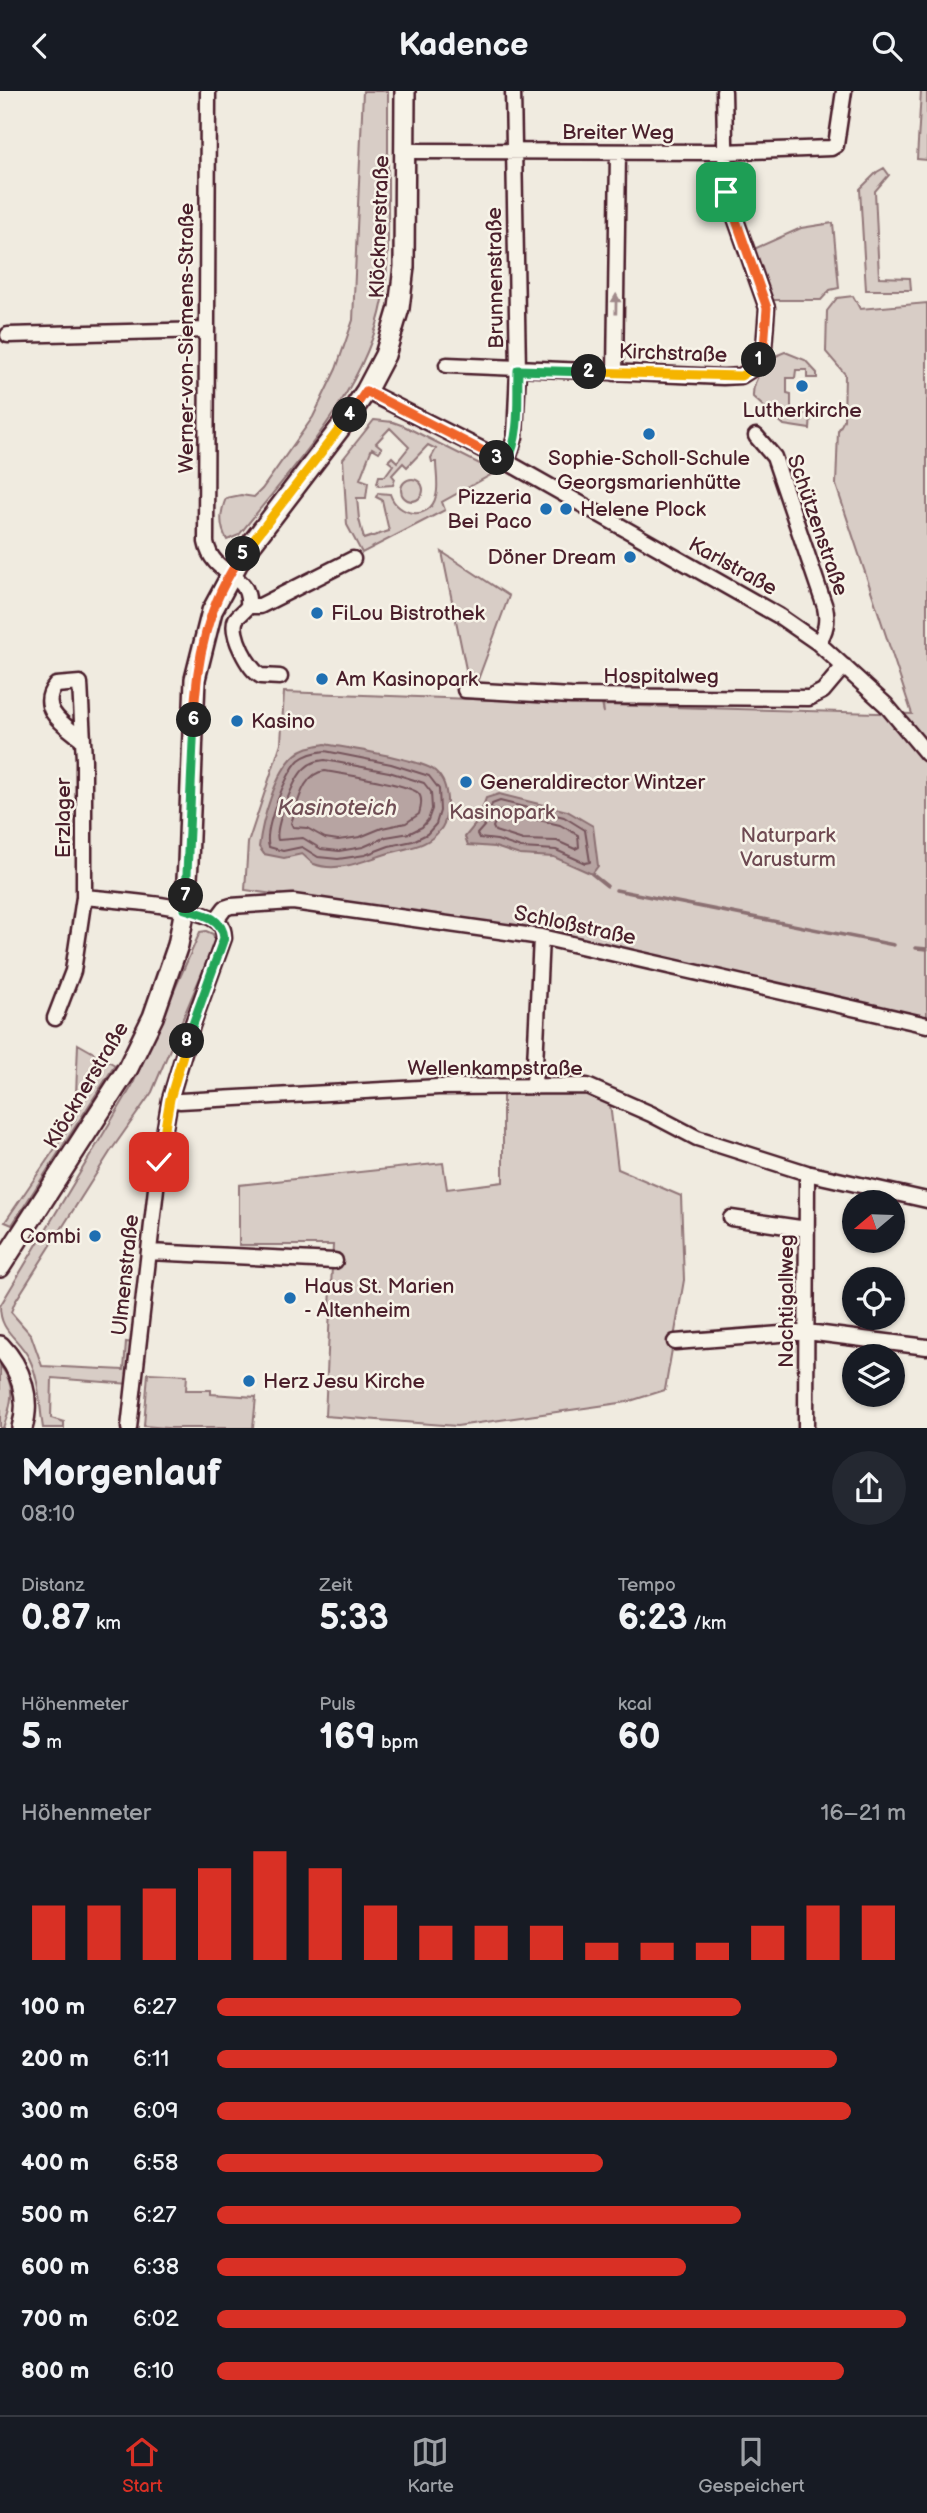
<!DOCTYPE html>
<html lang="de">
<head>
<meta charset="utf-8">
<style>
	body { margin:0; font-family:"Balsamiq Sans",sans-serif; background:#242831; color:#f1f3f6; height:100vh; display:flex; flex-direction:column; font-size:26px; white-space:nowrap }
	* { box-sizing:border-box; margin:0 }
	p { font-size:23px; color:#9ea1a6 }
	.icon { flex:none; width:38px; height:38px; fill:none; stroke:currentColor; stroke-width:2; stroke-linecap:round; stroke-linejoin:round }
	.map { position:relative; height:1337px; overflow:hidden }
	.drawer { display:flex; flex-direction:column; background:#171b24; flex:1 }
	.drawer>* { flex:none }
	.needle { width:46px; rotate:251deg }
	.controls { position:absolute; left:842px; top:1099px; display:grid; gap:14px }
	.controls a { display:grid; place-items:center; width:63px; height:63px; border-radius:50%; background:#171b24; box-shadow:0 2px 5px #0004; font-size:35px }
	.pin { position:absolute; display:grid; place-items:center; width:60px; height:60px; color:#fff; margin:-30px; border-radius:14px; box-shadow:0 4px 10px #0006 }
	.km { position:absolute; width:35px; height:35px; margin:-18px; border-radius:50%; background:#222; color:#fff; font-size:19px; line-height:35px; text-align:center }
	.round { display:grid; place-items:center; flex:none; width:74px; height:74px; border-radius:37px; background:#242831 }
	.overview { display:flex; align-items:center; justify-content:space-between; height:119px; padding:0 21px }
	h1 { font-size:38px; font-weight:700; line-height:52px }
	.figures { display:grid; grid-template-columns:repeat(3,1fr); gap:10px; height:119px; padding:7px 21px }
	.figures div { display:grid; align-content:center }
	.figures b { font-size:35px; font-weight:700 }
	.figures small { font-size:19px; font-weight:400 }
	.figures p { font-size:19px }
	.chart { height:196px; padding:14px 21px }
	.chart p { display:flex; justify-content:space-between }
	.chart svg { width:100%; height:126px; margin-top:7px; stroke:#d93025; stroke-width:6 }
	ul { padding:0 21px; list-style:none; font-size:23px }
	li { display:grid; grid-template-columns:112px 84px 1fr; align-items:center; height:52px }
	li i { height:18px; border-radius:9px; background:#d93025 }
	header { display:flex; justify-content:space-between; align-items:center; height:91px; padding:0 21px; background:#171b24; font-size:32px; font-weight:700 }
	.menu { display:flex; justify-content:space-around; align-items:center; height:98px; border-top:2px solid #363941; background:#171b24; font-size:19px; color:#9ea1a6 }
	.menu a { display:grid; justify-items:center; gap:4px }
	.menu .selected { color:#d93025 }
	.map>svg:first-child { display:block }
</style>
</head>
<body>
<header><svg class="icon" aria-label="back" viewBox="0 0 24 24"><path d="M15 5l-7 7 7 7"/></svg>Kadence<svg class="icon" aria-label="search" viewBox="0 0 24 24"><circle cx="10" cy="10" r="6"/><path d="M15 15l6 6"/></svg></header>
<div class="map">
<svg width="927" height="1337" viewBox="0 0 927 1337">
	<rect width="100%" height="100%" fill="#f0ebe0"/>
	<filter id="ink" filterUnits="userSpaceOnUse"><feTurbulence type="fractalNoise" baseFrequency=".0143" numOctaves="2"/><feDisplacementMap in="SourceGraphic" scale="14" xChannelSelector="R" yChannelSelector="G"/><feConvolveMatrix kernelMatrix="1 2 1 2 8 2 1 2 1" color-interpolation-filters="sRGB"/></filter>
	<g filter="url(#ink)">
		<!-- green -->
		<path fill="#d8cdc6" stroke="#917678" stroke-width="2" fill-rule="evenodd" d="M363,0h25c0,38 0,75 0,113 0,32 1,64 -5,96 -17,91 -88,164 -144,235l-12,5c-8,-15 -7,-27 -1,-42l15,-3 13,2 8,-8 51,-72 23,-48 17,-49z
			M921,0h6v69l-10,-1z
			M884,77l5,7 -14,16 4,86 31,1 1,12h-45l-6,-101 17,-17z
			M833,132l6,65 -9,2 -9,10h-49l-18,-51 47,-21z
			M853,205l7,13 67,-6v716l-264,-59 -111,-28 -307,-42 3,-47 33,-100 3,-51 318,12 2,9 -1,-8 309,9 -76,-229 2,-54 6,-11 1,-46 -19,-22 1,-41 10,-13z
			M785,261l20,8 12,13v5h-10v-8h-11l-1,8h-8v15l4,1v20h20l-1,15 -26,-4 -31,-28c-1,-18 15,-40 32,-45z
			M374,329l19,2 11,4 92,46 -54,30 3,8 -83,43 -15,-28 -4,-66zM390,337l19,19 -12,15 -5,-5 -4,4 5,4 -8,11h-6l-2,7 2,3 14,-1 2,-6 -3,-4 11,-12 4,4 21,-22 8,4 -5,9 1,4h4c0,11 3,24 0,34 -6,26 -39,20 -46,-2l-12,-1 -2,4 6,3 7,31 -25,8 -5,-20 -2,-21h9l2,-16 -8,-3 12,-31 7,4 3,-4 -6,-5z
			M401 399a11 11 0 1 1 22 0a11 11 0 1 1-22 0Z
			M442,461l67,44 -33,89 -7,-1z
			M206,840l7,3 2,8 -63,150 -42,60 -95,150 -4,10 20,23 11,31 82,4 2,-28 7,1 -3,41 -78,-6 -1,40 13,4v6h-21c-4,-24 -3,-48 -14,-70 -12,-22 -29,-26 -29,-52l132,-220 68,-154z
			M78,953l37,21 -103,160 -7,-3 70,-103z
			M503,998l106,7 9,73 63,27 3,84 -19,110 -38,12 -170,24 -132,-10 8,-171h-94v-60l204,-22 4,26 56,-7z
			M0,1274c17,21 12,39 3,63h-3z
			M148,1282l39,2 -1,15h25v4l45,3 -3,31h-86l-23,-2z"/>
		<!-- water -->
		<path fill="#b7a4a2" stroke="#8b6f72" stroke-width="2" d="M325,653c21,4 96,15 110,27 9,8 11,17 12,28 0,11 0,23 -7,31 -12,16 -29,17 -47,22 -23,6 -54,22 -79,12 -4,-2 -9,-8 -12,-10l-18,4 -20,-4 -5,-7c3,-26 16,-74 36,-92 9,-8 18,-9 30,-11z
			M499,703l68,17 26,15 5,40 -6,8 -38,-17 -34,-2 -25,-8 -27,-2 -3,-8 13,-16 8,-23z"/>
		<g fill="none" stroke-linecap="round" stroke-linejoin="round">
			<!-- shore -->
			<path stroke="#76545b" stroke-width="2" d="M325,660l66,13 38,12 10,13 1,22 -4,13 -9,10 -14,7 -24,5 -24,9 -27,4 -20,-2 -16,-10 -19,4 -14,-4c-6,-16 17,-75 30,-87 8,-6 16,-8 26,-9z
				M325,669l64,12 35,11 7,9 1,17 -4,11 -6,7 -12,6 -24,4 -23,10 -24,4 -18,-2 -18,-11 -25,2c-4,-12 16,-63 27,-72 6,-6 12,-7 20,-8z
				M325,680c16,3 84,13 93,22 5,4 3,15 1,21l-13,9 -24,5 -22,9 -22,3 -13,-2 -18,-10 -14,-1 -2,-4c7,-18 11,-50 34,-52z
				M500,710l64,16 21,13 5,32 -5,1 -29,-13 -35,-2 -24,-8 -18,-2 -2,-4 8,-9 7,-21z
				M500,720l60,14 18,10 1,12 -4,2 -18,-8 -34,-1 -28,-9 -2,-4z"/>
			<!-- stream -->
			<path stroke="#8b6f72" stroke-width="3.5" d="M592,783l15,12
				M616,799l278,55
				M916,857l11,1"/>
			<!-- minor casing -->
			<g stroke="#4a1f2b" stroke-width="19">
				<path id="minor" d="M208,0l-2,451c7,36 45,29 42,64 -4,7 -9,8 -12,13 -7,14 13,51 25,57l19,1
					M405,60l319,1 107,-4 5,-3 8,-54
					M8,244l199,-5
					M447,274l276,12 18,-1 14,-9 9,-19 3,-40 -41,-116 -2,-101
					M615,282l3,-220
					M366,300l141,71 272,154 39,27 68,62 41,49
					M756,345l18,21 51,150c3,14 1,24 -7,36
					M507,371l8,-25 3,-67 -5,-279
					M248,515h12l93,-47
					M465,599l106,6 238,2 14,-7 21,-25
					M84,806c28,3 117,8 135,26 4,4 5,9 5,15l-32,88 -22,73 -11,63 -30,266
					M216,829l9,-12 6,-2 62,-4 248,35 386,88
					M55,927l18,-47 11,-74v-137l-4,-77 -24,2c-20,24 10,41 27,55
					M534,994l7,-148
					M170,1008l10,2 258,-14 149,-1 64,28 46,24 110,35 120,27
					M731,1127l76,11
					M149,1161l186,9
					M675,1251l132,-10 120,15
					M806,1337l1,-255"/>
			</g>
			<!-- major casing -->
			<g stroke="#4a1f2b" stroke-width="24">
				<path id="major" d="M0,1176l128,-199 25,-51 25,-72 7,-36 3,-46 7,-184 17,-68 28,-52 107,-140 19,-28 19,-36 14,-47 5,-41 1,-176
					M0,1255c21,22 31,52 22,82"/>
			</g>
			<!-- minor -->
			<use href="#minor" stroke="#f7f3e8" stroke-width="14"/>
			<!-- major -->
			<use href="#major" stroke="#f7f3e8" stroke-width="19"/>
		</g>
		<!-- one-way arrows -->
		<defs><path id="oneway-solid" d="M-6-.8H1V-3.2L6.5 0L1 3.2V.8H-6Z" transform="scale(1.75)"/></defs>
		<use fill="#a0898a" href="#oneway-solid" transform="translate(616 213) rotate(-89)"/>
	</g>
	<g fill="none" stroke-linecap="round" stroke-linejoin="round" filter="url(#ink)">
		<!-- split-1 casing -->
		<g stroke="#fff" stroke-width="14">
			<path id="split-1" d="M726,101l41,116 -3,40 -5,12"/>
		</g>
		<!-- split-2 casing -->
		<g stroke="#fff" stroke-width="14">
			<path id="split-2" d="M589,281l152,4 14,-9 4,-7"/>
		</g>
		<!-- split-3 casing -->
		<g stroke="#fff" stroke-width="14">
			<path id="split-3" d="M497,367l10,4c14,-27 10,-63 11,-92l71,2"/>
		</g>
		<!-- split-4 casing -->
		<g stroke="#fff" stroke-width="14">
			<path id="split-4" d="M350,324l16,-24 131,67"/>
		</g>
		<!-- split-5 casing -->
		<g stroke="#fff" stroke-width="14">
			<path id="split-5" d="M243,463l107,-139"/>
		</g>
		<!-- split-6 casing -->
		<g stroke="#fff" stroke-width="14">
			<path id="split-6" d="M194,629c2,-59 13,-117 49,-166"/>
		</g>
		<!-- split-7 casing -->
		<g stroke="#fff" stroke-width="14">
			<path id="split-7" d="M186,805l8,-176"/>
		</g>
		<!-- split-8 casing -->
		<g stroke="#fff" stroke-width="14">
			<path id="split-8" d="M186,805l-1,13c17,5 37,8 39,29l-37,103"/>
		</g>
		<!-- split-9 casing -->
		<g stroke="#fff" stroke-width="14">
			<path id="split-9" d="M159,1071l11,-63 17,-58"/>
		</g>
		<!-- split-1 -->
		<use href="#split-1" stroke="#f0652b" stroke-width="9"/>
		<!-- split-2 -->
		<use href="#split-2" stroke="#f5b400" stroke-width="9"/>
		<!-- split-3 -->
		<use href="#split-3" stroke="#22a559" stroke-width="9"/>
		<!-- split-4 -->
		<use href="#split-4" stroke="#f0652b" stroke-width="9"/>
		<!-- split-5 -->
		<use href="#split-5" stroke="#f5b400" stroke-width="9"/>
		<!-- split-6 -->
		<use href="#split-6" stroke="#f0652b" stroke-width="9"/>
		<!-- split-7 -->
		<use href="#split-7" stroke="#22a559" stroke-width="9"/>
		<!-- split-8 -->
		<use href="#split-8" stroke="#22a559" stroke-width="9"/>
		<!-- split-9 -->
		<use href="#split-9" stroke="#f5b400" stroke-width="9"/>
	</g>
	<!-- markers -->
	<g fill="#1f6fb2" stroke="#f7f3e8" stroke-width="2.5">
		<circle cx="802" cy="295" r="7"/>
		<circle cx="649" cy="343" r="7"/>
		<circle cx="546" cy="418" r="7"/>
		<circle cx="566" cy="418" r="7"/>
		<circle cx="630" cy="466" r="7"/>
		<circle cx="317" cy="522" r="7"/>
		<circle cx="322" cy="588" r="7"/>
		<circle cx="237" cy="630" r="7"/>
		<circle cx="466" cy="691" r="7"/>
		<circle cx="95" cy="1145" r="7"/>
		<circle cx="290" cy="1207" r="7"/>
		<circle cx="249" cy="1290" r="7"/>
	</g>
	<g text-anchor="middle" stroke-width="5" stroke-linejoin="round" paint-order="stroke">
		<!-- street labels -->
		<g font-size="21" fill="#4a1f2b" stroke="#f7f3e8">
			<text x="618" y="48">Breiter Weg</text>
			<text transform="translate(379 136) rotate(-88)" y="7">Klöcknerstraße</text>
			<text transform="translate(495 187) rotate(-91)" y="7">Brunnenstraße</text>
			<text transform="translate(186 247) rotate(-90)" y="7">Werner-von-Siemens-Straße</text>
			<text transform="translate(673 262) rotate(2)" y="7">Kirchstraße</text>
			<text transform="translate(818 434) rotate(71)" y="7">Schützenstraße</text>
			<text transform="translate(733 475) rotate(29)" y="7">Karlstraße</text>
			<text x="661" y="592">Hospitalweg</text>
			<text transform="translate(63 727) rotate(-90)" y="7">Erzlager</text>
			<text transform="translate(575 834) rotate(12)" y="7">Schloßstraße</text>
			<text x="495" y="984">Wellenkampstraße</text>
			<text transform="translate(86 994) rotate(-59)" y="7">Klöcknerstraße</text>
			<text transform="translate(125 1184) rotate(-84)" y="7">Ulmenstraße</text>
			<text transform="translate(786 1210) rotate(-90)" y="7">Nachtigallweg</text>
		</g>
		<!-- poi labels -->
		<g font-size="21" fill="#4a1f2b" stroke="#f7f3e8" text-anchor="start">
			<text x="802" y="326" text-anchor="middle">Lutherkirche</text>
			<text x="649" y="374" text-anchor="middle">Sophie-Scholl-Schule<tspan x="649" dy="24">Georgsmarienhütte</tspan></text>
			<text x="532" y="413" text-anchor="end">Pizzeria<tspan x="532" dy="24">Bei Paco</tspan></text>
			<text x="580" y="425">Helene Plock</text>
			<text x="616" y="473" text-anchor="end">Döner Dream</text>
			<text x="331" y="529">FiLou Bistrothek</text>
			<text x="336" y="595">Am Kasinopark</text>
			<text x="251" y="637">Kasino</text>
			<text x="480" y="698">Generaldirector Wintzer</text>
			<text x="81" y="1152" text-anchor="end">Combi</text>
			<text x="304" y="1202">Haus St. Marien<tspan x="304" dy="24">- Altenheim</tspan></text>
			<text x="263" y="1297">Herz Jesu Kirche</text>
		</g>
		<!-- park labels -->
		<g font-size="21" fill="#6e4a52" stroke="#f7f3e8">
			<text x="502" y="728">Kasinopark</text>
			<text x="788" y="751">Naturpark<tspan x="788" dy="24">Varusturm</tspan></text>
		</g>
		<!-- water labels -->
		<g font-size="23" font-style="italic" fill="#704e55" stroke="#f7f3e8">
			<text x="337" y="724">Kasinoteich</text>
		</g>
	</g>
</svg>
<div class="controls">
<a><svg class="needle" viewBox="-14 -14 28 28"><path d="M0-13l5 13h-10z" fill="#e53935"/><path d="M0 13l5-13h-10z" fill="#9ea1a6"/></svg></a>
<a><svg class="icon" aria-label="locate" viewBox="0 0 24 24"><circle cx="12" cy="12" r="6"/><path d="M12 2v4M12 18v4M2 12h4M18 12h4"/></svg></a>
<a><svg class="icon" aria-label="layers" viewBox="0 0 24 24"><path d="M12 4l9 5-9 5-9-5zM3 14l9 5 9-5"/></svg></a>
</div>
<div class="pin" style="left:726px;top:101px;background:#1e9e55"><svg class="icon" aria-label="arrive" viewBox="0 0 24 24"><path d="M6 21V4h12l-3 4 3 4H6"/></svg></div>
<div class="pin" style="left:159px;top:1071px;background:#d93025"><svg class="icon" aria-label="check" viewBox="0 0 24 24"><path d="M5 12l5 5 9-10"/></svg></div>
<b class="km" style="left:759px;top:269px">1</b>
<b class="km" style="left:589px;top:281px">2</b>
<b class="km" style="left:497px;top:367px">3</b>
<b class="km" style="left:350px;top:324px">4</b>
<b class="km" style="left:243px;top:463px">5</b>
<b class="km" style="left:194px;top:629px">6</b>
<b class="km" style="left:186px;top:805px">7</b>
<b class="km" style="left:187px;top:950px">8</b>
</div>
<section class="drawer">
<div class="overview"><div><h1>Morgenlauf</h1><p>08:10</p></div><a class="round"><svg class="icon" aria-label="share" viewBox="0 0 24 24"><path d="M12 15V3M7 8l5-5 5 5M5 13v7h14v-7"/></svg></a></div>
<div class="figures">
<div><p>Distanz</p><b>0.87<small> km</small></b></div>
<div><p>Zeit</p><b>5:33</b></div>
<div><p>Tempo</p><b>6:23<small> /km</small></b></div>
</div>
<div class="figures">
<div><p>Höhenmeter</p><b>5<small> m</small></b></div>
<div><p>Puls</p><b>169<small> bpm</small></b></div>
<div><p>kcal</p><b>60</b></div>
</div>
<div class="chart"><p><span>Höhenmeter</span>16–21 m</p>
<svg viewBox="0 0 160 44" preserveAspectRatio="none"><path d="M5 44V25M15 44V25M25 44V19M35 44V12M45 44V6M55 44V12M65 44V25M75 44V32M85 44V32M95 44V32M105 44V38M115 44V38M125 44V38M135 44V32M145 44V25M155 44V25"/></svg>
</div>
<ul>
<li><b>100 m</b>6:27<i style="width:76%"></i></li>
<li><b>200 m</b>6:11<i style="width:90%"></i></li>
<li><b>300 m</b>6:09<i style="width:92%"></i></li>
<li><b>400 m</b>6:58<i style="width:56%"></i></li>
<li><b>500 m</b>6:27<i style="width:76%"></i></li>
<li><b>600 m</b>6:38<i style="width:68%"></i></li>
<li><b>700 m</b>6:02<i style="width:100%"></i></li>
<li><b>800 m</b>6:10<i style="width:91%"></i></li>
</ul>
</section>
<nav class="menu">
<a class="selected"><svg class="icon" aria-label="home" viewBox="0 0 24 24"><path d="M3 11l9-7 9 7M6 9v11h12V9"/></svg>Start</a>
<a><svg class="icon" aria-label="map" viewBox="0 0 24 24"><path d="M3 6l6-2 6 2 6-2v14l-6 2-6-2-6 2zM9 4v14M15 6v14"/></svg>Karte</a>
<a><svg class="icon" aria-label="saved" viewBox="0 0 24 24"><path d="M7 4h10v16l-5-4-5 4z"/></svg>Gespeichert</a>
</nav>
</body>
</html>
